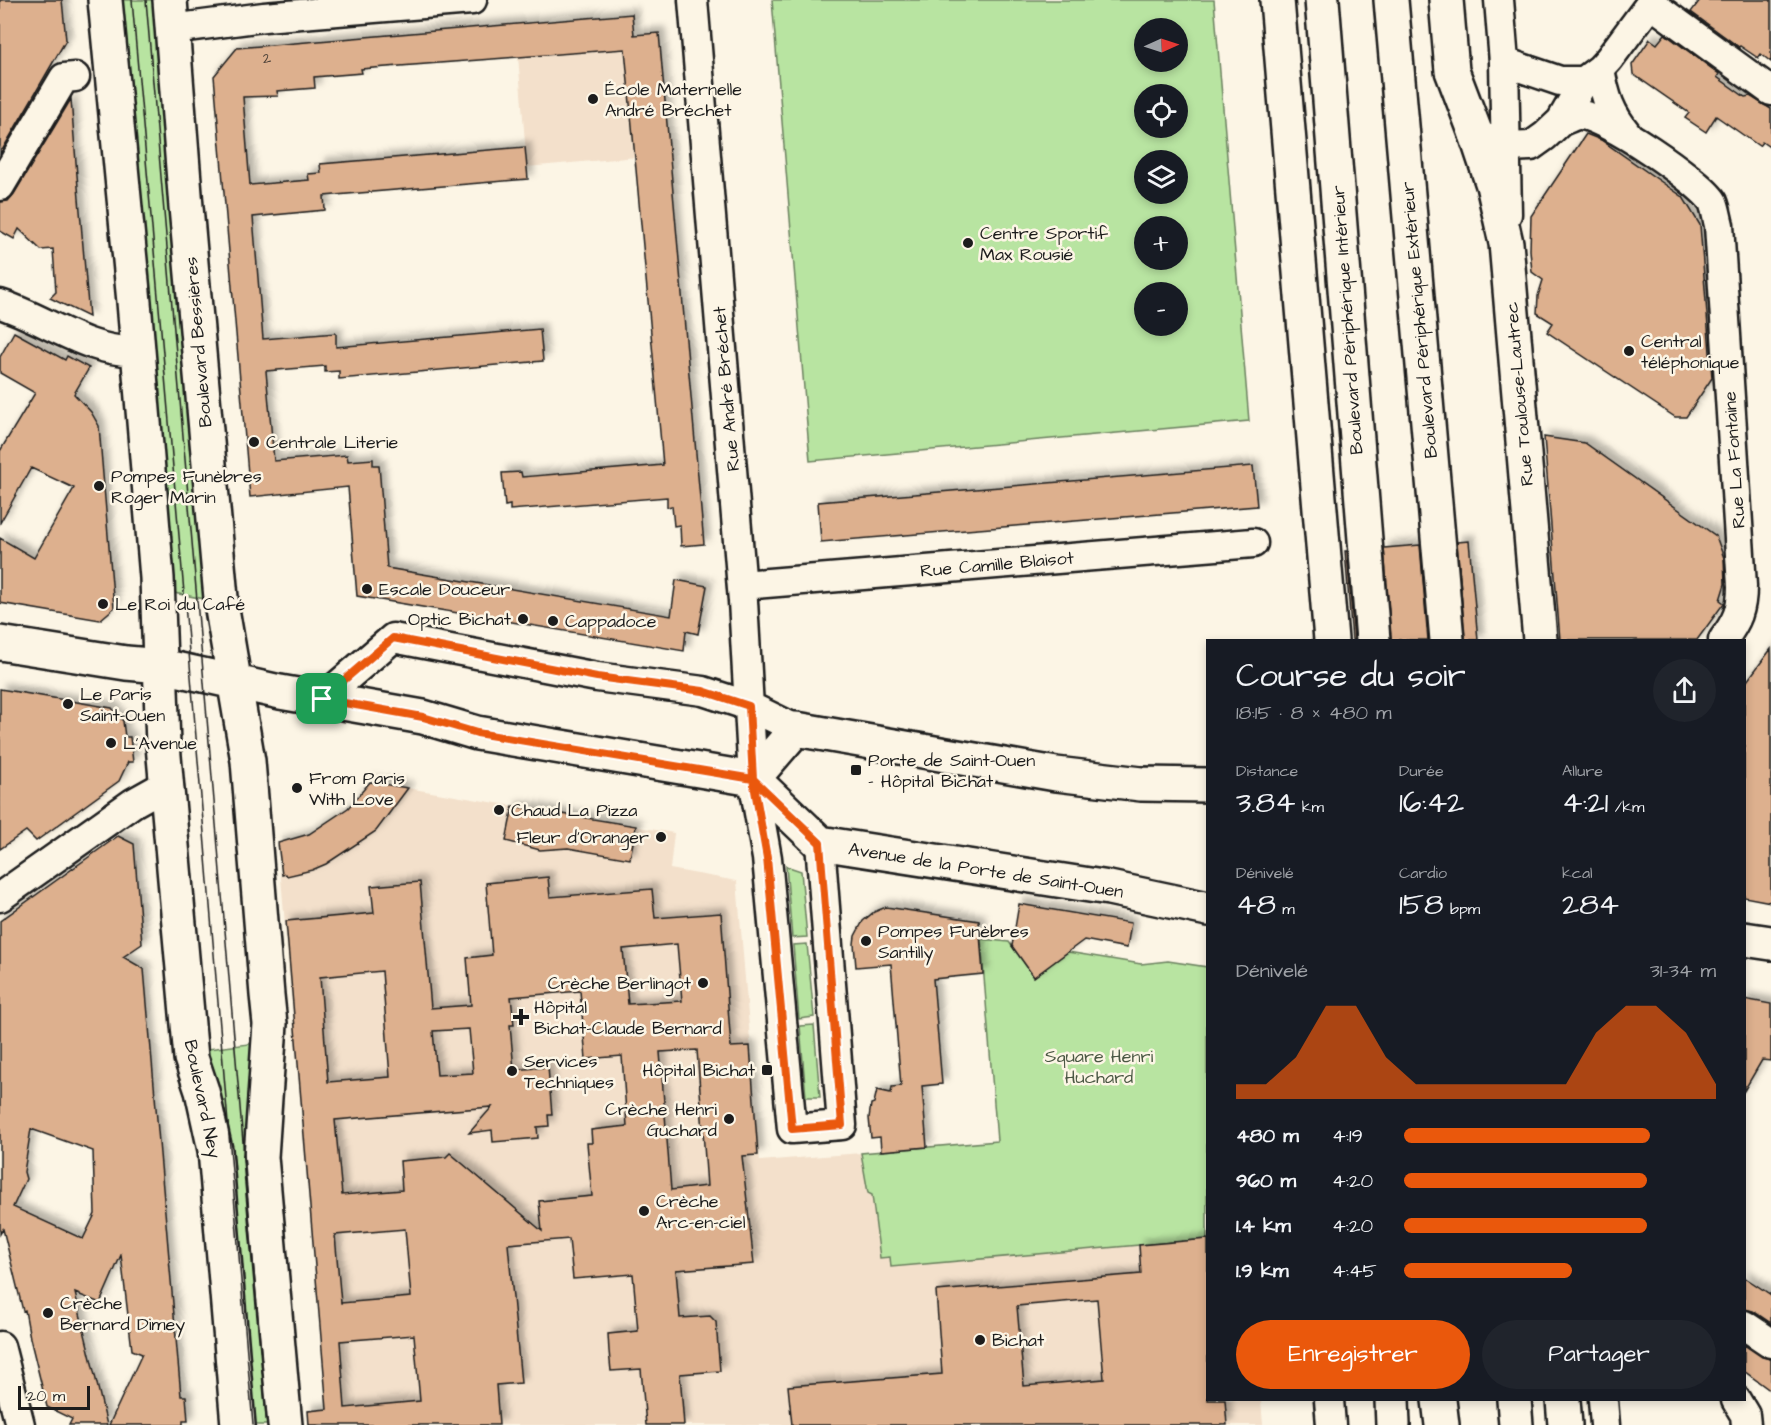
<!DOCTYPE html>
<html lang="fr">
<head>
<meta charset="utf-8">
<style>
	body { margin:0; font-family:"Architects Daughter",sans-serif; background:#20242c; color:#f1f3f6; height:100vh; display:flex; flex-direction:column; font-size:22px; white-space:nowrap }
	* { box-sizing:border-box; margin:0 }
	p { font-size:20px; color:#9ea1a6 }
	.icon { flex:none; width:33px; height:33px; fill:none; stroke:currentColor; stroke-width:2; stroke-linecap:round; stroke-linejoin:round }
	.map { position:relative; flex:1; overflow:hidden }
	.sheet { position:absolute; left:1206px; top:639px; width:540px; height:762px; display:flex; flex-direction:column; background:#171b24; border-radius:0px; box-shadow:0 3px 9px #0003 }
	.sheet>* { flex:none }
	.needle { width:39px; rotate:87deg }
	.buttons { position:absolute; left:1134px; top:18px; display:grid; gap:12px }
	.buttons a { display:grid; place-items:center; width:54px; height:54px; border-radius:50%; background:#171b24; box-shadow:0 3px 9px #0003; font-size:30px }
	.scale { position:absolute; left:18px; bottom:15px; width:72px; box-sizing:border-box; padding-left:6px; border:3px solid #1c1c1c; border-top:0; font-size:16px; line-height:21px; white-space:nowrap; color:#1c1c1c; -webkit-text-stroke:4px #fcf5e5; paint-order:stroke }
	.pin { position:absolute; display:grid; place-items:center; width:51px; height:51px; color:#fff; margin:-26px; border-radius:12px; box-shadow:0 3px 9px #0006 }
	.round { display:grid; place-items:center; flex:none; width:63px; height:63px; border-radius:32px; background:#20242c }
	.summary { display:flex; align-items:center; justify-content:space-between; height:102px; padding:0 30px }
	h1 { font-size:33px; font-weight:600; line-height:45px }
	.figures { display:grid; grid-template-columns:repeat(3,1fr); gap:9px; height:102px; padding:6px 30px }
	.figures div { display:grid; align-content:center }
	.figures b { font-size:30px; font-weight:600 }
	.figures small { font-size:16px; font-weight:400 }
	.figures p { font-size:16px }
	.chart { height:168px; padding:12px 30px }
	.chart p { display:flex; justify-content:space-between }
	.chart svg { width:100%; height:108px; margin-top:6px; fill:#ea580c; opacity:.7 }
	.primary-button { display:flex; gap:12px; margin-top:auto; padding:12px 30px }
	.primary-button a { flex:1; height:69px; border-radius:36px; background:#ea580c; color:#fff; font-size:24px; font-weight:600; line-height:69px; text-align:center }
	.primary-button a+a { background:#20242c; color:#f1f3f6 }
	ul { padding:0 30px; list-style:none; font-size:20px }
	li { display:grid; grid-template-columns:96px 72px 1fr; align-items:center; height:45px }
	li i { height:15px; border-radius:8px; background:#ea580c }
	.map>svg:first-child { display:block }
</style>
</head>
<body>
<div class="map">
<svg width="1771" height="1425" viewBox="0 0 1771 1425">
	<defs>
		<filter id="shadow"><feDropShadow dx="5.5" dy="-5.5" stdDeviation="3" flood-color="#0004"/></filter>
	</defs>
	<rect width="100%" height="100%" fill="#fcf5e5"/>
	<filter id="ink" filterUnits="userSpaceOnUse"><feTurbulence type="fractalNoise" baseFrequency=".0167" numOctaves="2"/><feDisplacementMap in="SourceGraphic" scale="12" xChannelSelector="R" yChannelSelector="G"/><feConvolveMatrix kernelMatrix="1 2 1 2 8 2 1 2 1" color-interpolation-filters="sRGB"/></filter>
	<g filter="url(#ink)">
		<!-- built -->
		<path fill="#f3e0cb" d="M659,33l11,121 -143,13 -9,-111 116,-21z
			M372,782l302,51 -4,36 67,12 23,280 101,-8 7,40 4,2 8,63 10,-1 1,10 316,-28 1,161h53l2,25h-935l-50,-582 30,-8 44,-30z"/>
		<!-- green -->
		<path fill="#b8e4a1" stroke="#6a805e" stroke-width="1.5" fill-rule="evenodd" d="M115,0h47l43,599 -31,-6z
			M772,0h442l35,421 -439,40zM1144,28h34v34h-34zM1144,94h34v34h-34zM1144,160h34v34h-34zM1144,226h34v34h-34zM1144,292h34v34h-34z
			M786,866l15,5 6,66 -15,1z
			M981,939l28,3 25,35 34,-25 73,12 27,-3 39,6v272l-316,28 -1,-10 -10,1 -8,-63 -4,-2 -7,-40 136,-12z
			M807,944l7,73 -15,2 -6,-74z
			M814,1025l6,72h-14l-6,-71z
			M257,1043l17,382h-28l-46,-375z"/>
		<!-- building -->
		<path fill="#ddb08e" stroke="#1c1c1c" stroke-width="1.5" fill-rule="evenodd" filter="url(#shadow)" d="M0,0h62l4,40 -66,114z
			M1700,0h71v62l-10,-8 -3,4 -18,-12 -1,1 -48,-35z
			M632,14l2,21 25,-2 45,511 -23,2 -1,-21 -6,1 -2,-20 -5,1v-10l-157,13v-5l-5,1 -3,-33 19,-1 1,5 141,-12 -38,-416 -264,20 1,4 -48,4 1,11 -38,3 1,5 -35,1 7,88 59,-5 -1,-6 13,-1 -1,-9 205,-17 3,32 -204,17 1,14 -72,7 10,122 73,-6v14l204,-18 3,32 -204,18v-8l-14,1v-6l-59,5 8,90 73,-6 1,6 25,-2v6h6l8,103 284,48 5,-36 31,6 -9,48 -12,-3 -2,20 -327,-55 -9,-109 -98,10 -36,-421 23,-28z
			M1665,34l54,40 -2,3 28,20 5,-1 21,13v39l-9,-6 -3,4 -43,-30 -10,16 -21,-14 4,-5 -56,-39 -1,-9 18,-26 7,5z
			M71,99l6,76 12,142 -39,-19 6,-6 -3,-43 -12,1 -22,-21 -5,10 -14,-8v-29l8,-1 6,-7z
			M1586,134l15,6 82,57 17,28 12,153 -26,39h-11l-128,-85 6,-9 -16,-10 1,-17 5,-16 -11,-8 -2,-22 1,-34z
			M14,332l51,28 2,-4 22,12 -15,26 17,18 8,14 15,182 -14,12 -100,-17v-65l34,20 40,-70 -43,-20 -31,55v-72l35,-58 -35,-20v-16z
			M1544,437l41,6 131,93 8,22 1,26 -5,16 4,3 -27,37h-137z
			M1253,466l4,40 -436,36 -3,-40z
			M1469,541l9,99h-13l-8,-98z
			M1420,545l8,95h-37l-7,-92z
			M1345,551h2l7,89h-2z
			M1771,649v253l-27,-5v-212z
			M0,689l112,19 11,13 2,16h5l3,25h-5l-9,19 -83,60 -10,-10 -26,18z
			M370,782l38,6 -32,43 -50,33 -14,6 -25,6 -1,-2 -4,1 -4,-32 31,-9 39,-26z
			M513,806l123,20 -6,33 -62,-11 -28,2 -34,-9z
			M118,836l16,8 8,100 -19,13 21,12 37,427h5l2,25h-5v4h-74l33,-71 -10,-4 -11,-95 -21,48 -25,-10 32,132h-38l3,-6 -25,-12 -17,-69 -5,-28 -2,1 -20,-82 -3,5v-313zM31,1129l62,22 2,63 -12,25 -70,-32 13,-28 -2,-7z
			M548,877l2,20 102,-8 3,29 66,-5 10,134 19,-1 8,109 -16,1 12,108 -78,6 4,48 30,-2 6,6 4,49 -40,3 4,51h-38l-5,-56 -30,2 -2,-20 -1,-17 30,-3 -5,-57 -60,5 -4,-40 -61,5 13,139 -25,2 3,40h-190l-1,-14 19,-2 -41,-488 88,-8 -3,-27 49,-4 11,126 40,-3 -4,-47 25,-3 -6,-72zM677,944l5,57 -54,3 -5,-55zM382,971l8,106 -62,5 -8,-105zM580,991l6,68 36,-3 5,70 -36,4 1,13h-5l5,53 -53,5 3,30 -92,-78 -4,4 -46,4 2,29 -60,5 -7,-75 157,-13 -23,26 23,-3 1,12 45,-4 -1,-11 12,-1 -1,-11h4l-4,-48 -34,3 -4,-45h4l-3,-28zM469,1029l4,44 -36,2 -4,-44zM697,1050l10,136 -36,4 -11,-138zM405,1229l6,68 -70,6 -6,-68zM414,1335l6,66 -75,7 -5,-67z
			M1019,904l112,19 -4,25 -43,-8 -50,37 -22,-31z
			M886,907l93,14 4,53 -50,5 9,105 -20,2 5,61 -46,4 -1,-14 -9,1 -2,-20 2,-14 3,-1 3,-13 14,3 1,-6 9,-1 -10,-122 -35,3 -2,-23 1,-8 8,-15 11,-9z
			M1744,999l27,5v57l-9,-1 -18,31z
			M1208,1239v161h17l2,25h-435l-4,-39 154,-12 -6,-83 205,-17 -2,-29zM1097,1299l7,80 -80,7 -7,-80z
			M1744,1277l27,18v28l-18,-12 -9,-2z
			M1744,1345l18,12 9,2v32l-27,-20z"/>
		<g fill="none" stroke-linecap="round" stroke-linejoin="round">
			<!-- street casing -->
			<g stroke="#1c1c1c" stroke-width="33">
				<path id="street" d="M693,0l50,601 10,178 14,79 25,271 50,-4 -22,-282
					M1499,0l5,62 3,152
					M1650,3l121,88
					M172,29l92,-12 208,-17
					M1504,62l56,19h24
					M1600,69c5,28 10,44 28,66
					M1561,121c5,-1 12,-6 18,-6 24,-1 121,66 134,87 3,7 4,16 6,23l23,361c0,24 -5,35 -19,54
					M1476,134l31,13 24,-1 14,-10 16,-15 23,-40 16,-12 9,-10 44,-59
					M0,186l64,-108 11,-1
					M0,304c45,14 89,50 137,47
					M742,585l511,-42
					M322,699l71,-61 204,39 106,14 46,15 47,23
					M0,897l133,-94 34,-19
					M1744,1325l27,18
					M0,1346l20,79
					M1329,1400l2,25
					M1603,1400l2,25
					M1736,1400l9,15 1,10"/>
			</g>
			<!-- primary casing -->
			<g stroke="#1c1c1c" stroke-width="38">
				<path id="primary" d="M105,0l29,302 23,276 6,167 28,313 11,33 13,59 23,275
					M170,0l16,207 36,402 26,152 19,234 3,29 -9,133 24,268
					M1476,134l17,51 13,58 34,397
					M0,643l126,20 36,3 118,26 143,25 54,16 276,46 67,64 289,45 99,21
					M753,779l43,-50 260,45 85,10 67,1
					M1744,939l27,4"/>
			</g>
			<!-- highway casing -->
			<g stroke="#1c1c1c" stroke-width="38">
				<path id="highway" d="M1277,0l54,640
					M1322,0l51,640
					M1391,0l56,640
					M1446,0l6,71 24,63
					M1392,1400l1,25
					M1439,1400l3,25
					M1514,1400l2,25
					M1563,1400l2,25"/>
			</g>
			<!-- street -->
			<use href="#street" stroke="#fcf5e5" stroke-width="28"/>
			<!-- primary -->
			<use href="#primary" stroke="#fcf5e5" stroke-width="33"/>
			<!-- highway -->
			<use href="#highway" stroke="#fcf5e5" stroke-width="33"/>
			<!-- tram -->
			<path stroke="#1c1c1c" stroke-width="1.5" d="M132,0l53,604 68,821
				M146,0l121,1425"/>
		</g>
	</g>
	<g fill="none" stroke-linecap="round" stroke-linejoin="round" filter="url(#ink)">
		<!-- route casing -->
		<g stroke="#fff" stroke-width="12">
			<path id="route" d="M322,699l101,18 54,16 276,46 14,79 25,271 50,-4 -22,-282 -67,-64 -4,-73 -46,-15 -106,-14 -204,-39 -71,61"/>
		</g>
		<!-- route -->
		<use href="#route" stroke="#ea580c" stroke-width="8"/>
	</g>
	<!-- markers -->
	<g fill="#1c1c1c" stroke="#fcf5e5" stroke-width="2">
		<circle cx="593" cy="99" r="6"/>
		<circle cx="968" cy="243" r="6"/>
		<circle cx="1629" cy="351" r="6"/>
		<circle cx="254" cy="442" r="6"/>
		<circle cx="99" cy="486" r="6"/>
		<circle cx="367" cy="589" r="6"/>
		<circle cx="103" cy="604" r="6"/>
		<circle cx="523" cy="619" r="6"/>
		<circle cx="553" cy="621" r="6"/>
		<circle cx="68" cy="704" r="6"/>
		<circle cx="111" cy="743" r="6"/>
		<rect x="850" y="764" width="12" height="12" rx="3"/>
		<circle cx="297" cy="788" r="6"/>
		<circle cx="499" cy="810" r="6"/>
		<circle cx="661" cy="837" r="6"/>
		<circle cx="866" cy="941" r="6"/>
		<circle cx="703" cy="983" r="6"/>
		<path d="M518 1008h6v6h6v6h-6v6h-6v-6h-6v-6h6z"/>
		<rect x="761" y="1064" width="12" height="12" rx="3"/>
		<circle cx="512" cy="1071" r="6"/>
		<circle cx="729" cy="1119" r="6"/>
		<circle cx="644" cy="1211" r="6"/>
		<circle cx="48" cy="1313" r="6"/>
		<circle cx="980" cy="1340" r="6"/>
	</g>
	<g text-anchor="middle" stroke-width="5" stroke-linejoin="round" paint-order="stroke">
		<!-- number labels -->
		<g font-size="15" fill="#4c4138">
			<text x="267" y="63">2</text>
		</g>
		<!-- poi labels -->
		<g font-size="18" fill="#1c1c1c" stroke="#fcf5e5" text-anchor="start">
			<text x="605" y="95">École Maternelle<tspan x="605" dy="21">André Bréchet</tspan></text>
			<text x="980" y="239">Centre Sportif<tspan x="980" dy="21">Max Rousié</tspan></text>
			<text x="1641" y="347">Central<tspan x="1641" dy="21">téléphonique</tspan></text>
			<text x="266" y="448">Centrale Literie</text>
			<text x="111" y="482">Pompes Funèbres<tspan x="111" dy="21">Roger Marin</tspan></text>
			<text x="379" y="595">Escale Douceur</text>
			<text x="115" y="610">Le Roi du Café</text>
			<text x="511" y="625" text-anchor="end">Optic Bichat</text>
			<text x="565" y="627">Cappadoce</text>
			<text x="80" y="700">Le Paris<tspan x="80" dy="21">Saint-Ouen</tspan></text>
			<text x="123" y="749">L'Avenue</text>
			<text x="868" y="766">Porte de Saint-Ouen<tspan x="868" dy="21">- Hôpital Bichat</tspan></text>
			<text x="309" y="784">From Paris<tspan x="309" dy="21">With Love</tspan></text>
			<text x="511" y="816">Chaud La Pizza</text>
			<text x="649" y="843" text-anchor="end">Fleur d’Oranger</text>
			<text x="878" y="937">Pompes Funèbres<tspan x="878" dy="21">Santilly</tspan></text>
			<text x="691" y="989" text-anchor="end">Crèche Berlingot</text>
			<text x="534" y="1013">Hôpital<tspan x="534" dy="21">Bichat-Claude Bernard</tspan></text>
			<text x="524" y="1067">Services<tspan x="524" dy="21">Techniques</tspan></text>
			<text x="755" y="1076" text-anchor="end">Hôpital Bichat</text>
			<text x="717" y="1115" text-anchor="end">Crèche Henri<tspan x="717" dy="21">Guchard</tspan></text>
			<text x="656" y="1207">Crèche<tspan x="656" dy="21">Arc-en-ciel</tspan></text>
			<text x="60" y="1309">Crèche<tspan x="60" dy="21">Bernard Dimey</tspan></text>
			<text x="992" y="1346">Bichat</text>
		</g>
		<!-- street labels -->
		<g font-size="18" fill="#1c1c1c" stroke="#fcf5e5">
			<text transform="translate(1347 320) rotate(-94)" y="6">Boulevard Périphérique Intérieur</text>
			<text transform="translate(1419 320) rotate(-95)" y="6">Boulevard Périphérique Extérieur</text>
			<text transform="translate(198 342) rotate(-95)" y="6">Boulevard Bessières</text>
			<text transform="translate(726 389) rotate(-95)" y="6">Rue André Bréchet</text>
			<text transform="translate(1519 394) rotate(-95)" y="6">Rue Toulouse-Lautrec</text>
			<text transform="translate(1734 460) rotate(-94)" y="6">Rue La Fontaine</text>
			<text transform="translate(997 564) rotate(-5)" y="6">Rue Camille Blaisot</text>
			<text transform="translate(986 870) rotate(9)" y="6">Avenue de la Porte de Saint-Ouen</text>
			<text transform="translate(203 1099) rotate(78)" y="6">Boulevard Ney</text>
		</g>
		<!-- park labels -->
		<g font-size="18" fill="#4b5844" stroke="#fcf5e5">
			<text x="1099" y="1062">Square Henri<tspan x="1099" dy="21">Huchard</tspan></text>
		</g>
	</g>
</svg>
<div class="buttons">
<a><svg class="needle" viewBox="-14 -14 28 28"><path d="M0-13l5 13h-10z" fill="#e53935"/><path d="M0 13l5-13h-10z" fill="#9ea1a6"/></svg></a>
<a><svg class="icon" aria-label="locate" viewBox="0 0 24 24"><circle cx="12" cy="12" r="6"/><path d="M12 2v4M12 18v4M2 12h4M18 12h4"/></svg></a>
<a><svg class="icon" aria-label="layers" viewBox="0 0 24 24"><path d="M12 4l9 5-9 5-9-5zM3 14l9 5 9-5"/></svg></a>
<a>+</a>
<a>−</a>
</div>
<div class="scale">20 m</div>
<div class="pin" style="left:322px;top:699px;background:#1e9e55"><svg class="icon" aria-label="arrive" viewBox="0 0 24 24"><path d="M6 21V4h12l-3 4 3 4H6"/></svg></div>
<section class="sheet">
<div class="summary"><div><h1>Course du soir</h1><p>18:15 · 8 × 480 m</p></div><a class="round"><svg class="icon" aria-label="share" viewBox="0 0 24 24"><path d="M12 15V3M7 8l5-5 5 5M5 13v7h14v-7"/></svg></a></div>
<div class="figures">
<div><p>Distance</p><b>3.84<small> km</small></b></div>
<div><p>Durée</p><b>16:42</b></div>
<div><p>Allure</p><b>4:21<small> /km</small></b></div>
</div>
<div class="figures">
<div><p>Dénivelé</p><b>48<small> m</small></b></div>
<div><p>Cardio</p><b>158<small> bpm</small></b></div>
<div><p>kcal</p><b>284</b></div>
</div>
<div class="chart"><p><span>Dénivelé</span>31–34 m</p>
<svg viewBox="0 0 160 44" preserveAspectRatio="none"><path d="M0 44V38L10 38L20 27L30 6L40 6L50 27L60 38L70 38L80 38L90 38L100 38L110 38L120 17L130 6L140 6L150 17L160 38V44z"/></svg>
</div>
<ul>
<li><b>480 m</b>4:19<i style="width:79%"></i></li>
<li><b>960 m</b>4:20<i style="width:78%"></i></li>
<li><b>1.4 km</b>4:20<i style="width:78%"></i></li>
<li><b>1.9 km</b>4:45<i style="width:54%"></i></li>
</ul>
<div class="primary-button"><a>Enregistrer</a><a>Partager</a></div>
</section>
</div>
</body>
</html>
